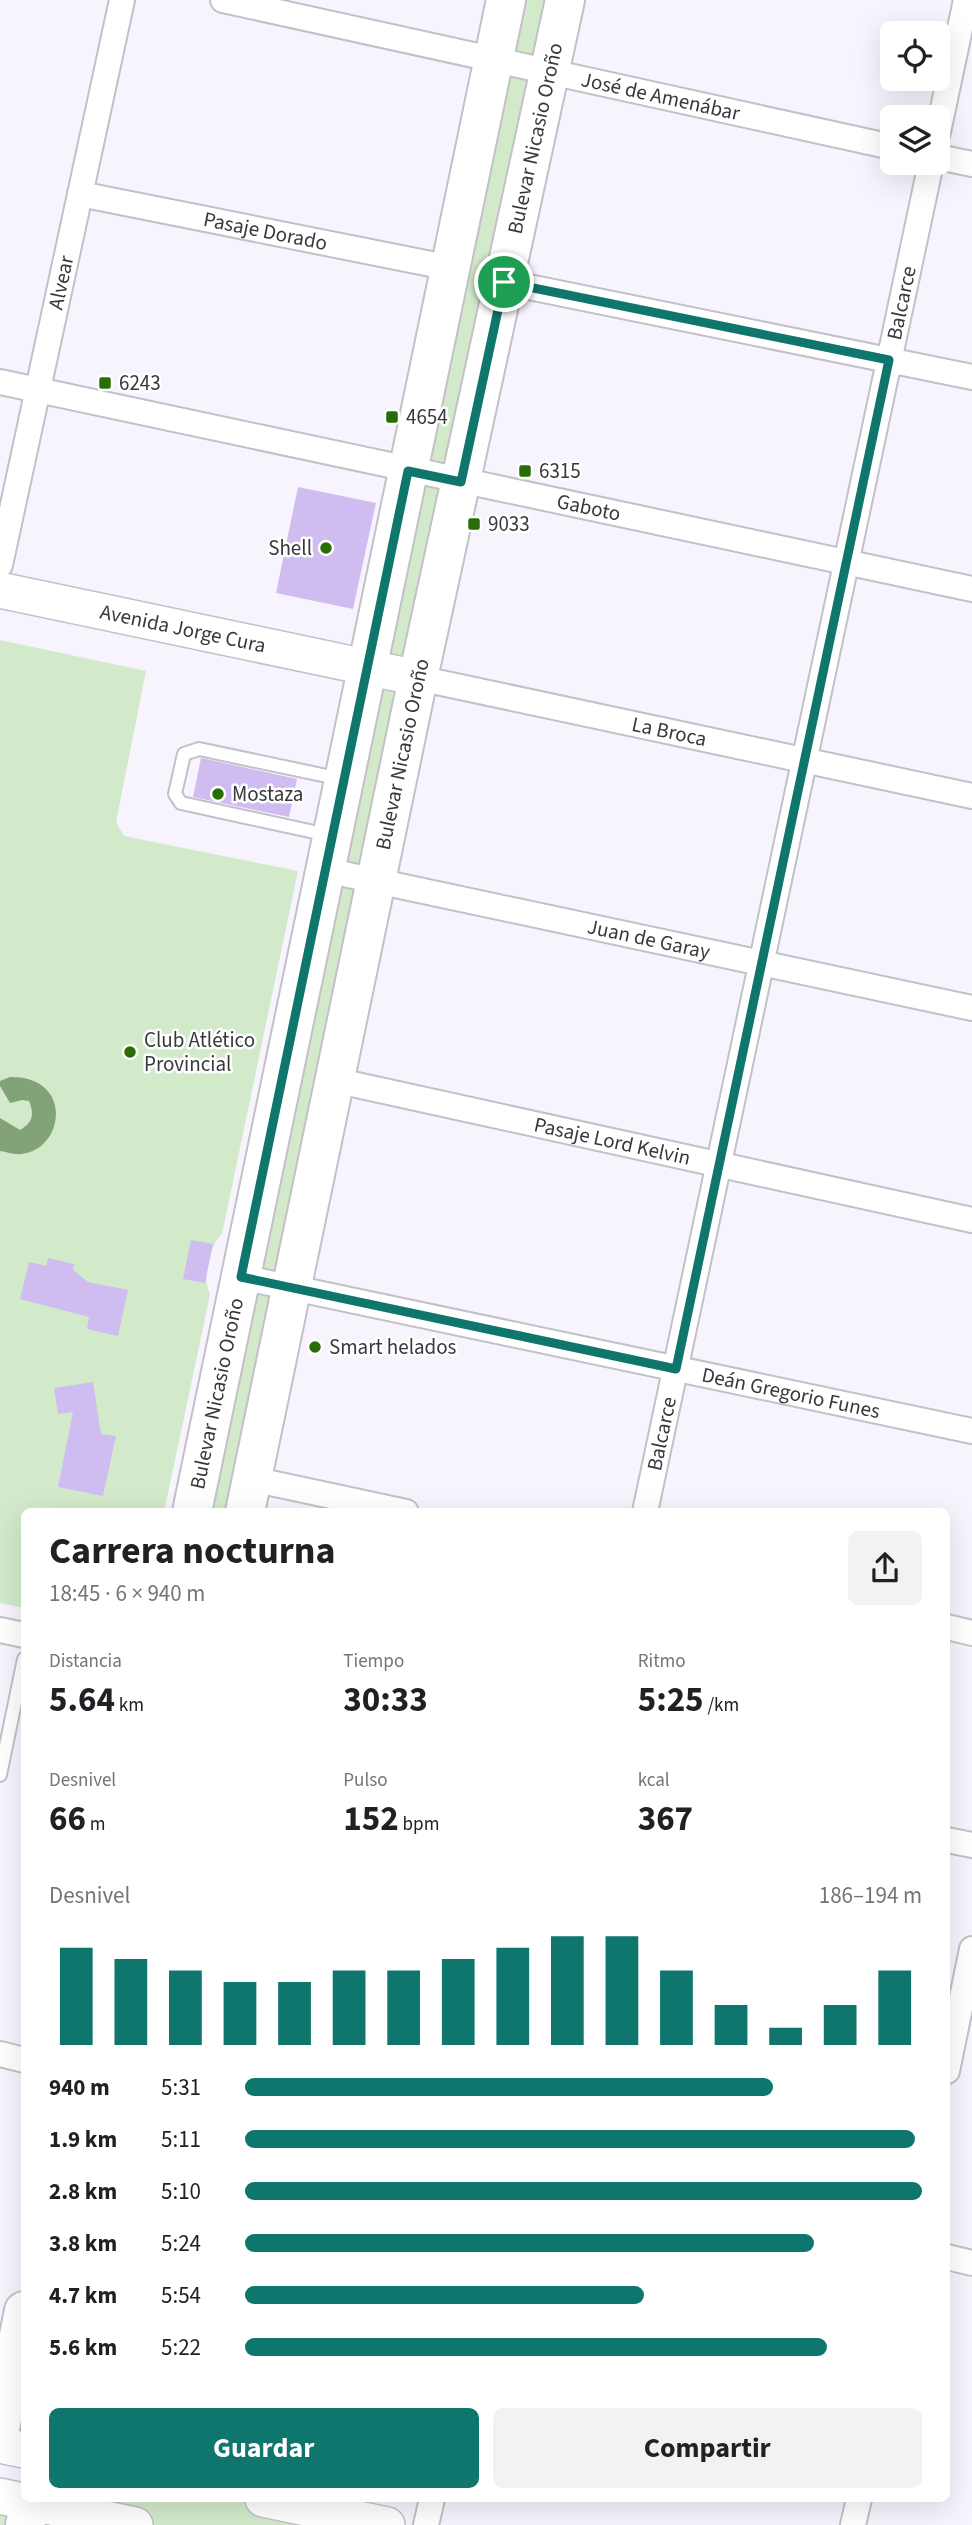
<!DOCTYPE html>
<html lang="es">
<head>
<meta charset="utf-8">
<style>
	body { margin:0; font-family:"Source Sans 3",sans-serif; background:#f2f2f2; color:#202124; height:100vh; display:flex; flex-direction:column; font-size:26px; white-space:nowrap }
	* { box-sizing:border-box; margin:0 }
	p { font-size:23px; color:#757577 }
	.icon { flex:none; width:38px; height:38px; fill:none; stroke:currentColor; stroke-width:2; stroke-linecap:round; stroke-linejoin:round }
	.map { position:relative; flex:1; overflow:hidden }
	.sheet { position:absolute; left:21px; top:1508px; width:929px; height:994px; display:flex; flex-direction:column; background:#fff; border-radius:10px; box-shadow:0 7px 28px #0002 }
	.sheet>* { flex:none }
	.buttons { position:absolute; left:880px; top:21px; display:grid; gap:14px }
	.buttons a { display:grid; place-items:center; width:70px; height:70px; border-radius:10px; background:#fff; box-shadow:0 7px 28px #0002; font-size:35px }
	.pin { position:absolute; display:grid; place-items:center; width:60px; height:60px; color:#fff; margin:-30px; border:4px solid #fff; border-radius:50%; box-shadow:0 2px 7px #0007 }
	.round { display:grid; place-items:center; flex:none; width:74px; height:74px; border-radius:10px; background:#f2f2f2 }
	.overview { display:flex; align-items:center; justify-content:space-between; height:119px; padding:0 28px }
	h1 { font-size:38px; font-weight:700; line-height:52px }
	.metrics { display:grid; grid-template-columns:repeat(3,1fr); gap:10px; height:119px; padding:7px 28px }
	.metrics div { display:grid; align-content:center }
	.metrics b { font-size:35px; font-weight:700 }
	.metrics small { font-size:19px; font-weight:400 }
	.metrics p { font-size:19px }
	.chart { height:196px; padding:14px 28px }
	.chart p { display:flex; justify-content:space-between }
	.chart svg { width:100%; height:126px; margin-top:7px; stroke:#0f766e; stroke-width:6 }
	.cta { display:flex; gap:14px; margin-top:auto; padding:14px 28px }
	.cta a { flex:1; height:80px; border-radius:10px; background:#0f766e; color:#fff; font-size:28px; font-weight:700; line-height:80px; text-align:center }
	.cta a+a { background:#f2f2f2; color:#202124 }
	ul { padding:0 28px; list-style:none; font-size:23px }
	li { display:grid; grid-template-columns:112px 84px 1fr; align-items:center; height:52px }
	li i { height:18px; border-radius:9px; background:#0f766e }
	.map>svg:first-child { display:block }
</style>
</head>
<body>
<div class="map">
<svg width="972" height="2525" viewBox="0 0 972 2525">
	<rect width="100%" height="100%" fill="#f8f4fe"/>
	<!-- green -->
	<path fill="#d2eaca" d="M506,0h59l-320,1512h-53z
		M0,640l146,31 -30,151 8,14 174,35 -76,363c-14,15 -20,42 -12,61l-46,217h-140v96l-24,-5z
		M0,2496l31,3h232l124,26h-252l-104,-22 -6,22h-25z"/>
	<!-- water -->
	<path fill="#81a377" d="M10,1077c64,-1 55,73 11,77 -6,1 -14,-2 -21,-3v-33l20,12c12,-7 15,-15 9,-29l-7,-1 -12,3 -10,-17v-5z"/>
	<!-- building -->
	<path fill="#cfbcf0" d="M298,487l78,16 -23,106 -77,-16z
		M201,758l96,21 -8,38 -96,-20z
		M191,1240l22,4 -8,39 -22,-4z
		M48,1258l26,6 -1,6 15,12 40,8 -10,46 -31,-7 2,-12 -69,-18 9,-37 17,4z
		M93,1382l8,52 15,2 -13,60 -45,-9 15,-75 -15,2 -4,-26z"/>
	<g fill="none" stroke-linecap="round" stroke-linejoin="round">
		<!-- lane casing -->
		<g stroke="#c3c0c9" stroke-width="16">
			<path id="lane" d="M328,835l-147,-32 -6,-9 9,-40 15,-5 142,30
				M0,1775l24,-116"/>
		</g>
		<!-- street casing -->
		<g stroke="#c3c0c9" stroke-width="28">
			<g id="street">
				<path id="s1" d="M223,0l669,147"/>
				<path d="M938,132l28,-132"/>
				<path d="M938,157l34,7"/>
				<path id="s2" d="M80,194l371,74"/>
				<path d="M504,282l468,95"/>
				<path id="s3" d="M0,382l972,207"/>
				<path id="s4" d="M0,565l122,-565"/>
				<path id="s5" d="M418,678l554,118"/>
				<path id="s6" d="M325,870l647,138"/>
				<path id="s7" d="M334,1080l638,140"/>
				<path id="s8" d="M241,1277l731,154"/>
				<path d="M252,1479l154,33"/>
				<path id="s9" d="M645,1512l286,-1349"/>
				<path d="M947,1627l25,6"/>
				<path d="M0,1630l24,5"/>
				<path d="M947,1840l25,5"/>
				<path d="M0,2054l24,6"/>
				<path d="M947,2071l25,-122"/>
				<path d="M947,2257l25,6"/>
				<path d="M426,2525l6,-26"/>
				<path d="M853,2525l6,-26"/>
			</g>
		</g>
		<!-- secondary casing -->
		<g stroke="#c3c0c9" stroke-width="38">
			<g id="secondary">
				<path id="s10" d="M0,590l418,88"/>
				<path d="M0,2445l24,5"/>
				<path d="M0,2496l135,29"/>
				<path d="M263,2499l124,26"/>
			</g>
		</g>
		<!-- primary casing -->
		<g stroke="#c3c0c9" stroke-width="42">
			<g id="primary">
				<path id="s11" d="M192,1512l314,-1512"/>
				<path id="s12" d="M245,1512l173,-834 147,-678"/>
				<path d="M0,2428l24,-117"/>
				<path d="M25,2525l6,-26"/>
			</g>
		</g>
		<!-- lane -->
		<use href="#lane" stroke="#fff" stroke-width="12"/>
		<!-- street -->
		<use href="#street" stroke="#fff" stroke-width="24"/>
		<!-- secondary -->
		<use href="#secondary" stroke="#fff" stroke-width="35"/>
		<!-- primary -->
		<use href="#primary" stroke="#fff" stroke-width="38"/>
	</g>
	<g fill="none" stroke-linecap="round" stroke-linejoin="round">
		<!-- route casing -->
		<g stroke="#fff" stroke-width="14">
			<path id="route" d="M504,282l385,78 -213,1009 -435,-92 167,-806 53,11z"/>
		</g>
		<!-- route -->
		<use href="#route" stroke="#0f766e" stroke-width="9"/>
	</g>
	<!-- markers -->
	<g fill="#296d07" stroke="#fff" stroke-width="2.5">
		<rect x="98" y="376" width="14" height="14" rx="3.5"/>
		<rect x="385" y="410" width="14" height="14" rx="3.5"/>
		<rect x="518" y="464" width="14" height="14" rx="3.5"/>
		<rect x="467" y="517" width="14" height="14" rx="3.5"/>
		<circle cx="326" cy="548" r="7"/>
		<circle cx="218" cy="794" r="7"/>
		<circle cx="130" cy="1052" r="7"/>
		<circle cx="315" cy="1347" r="7"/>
	</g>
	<g text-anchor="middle" stroke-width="5" stroke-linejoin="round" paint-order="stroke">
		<!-- street labels -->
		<g font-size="21" fill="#39383c" stroke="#fff">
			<text dy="7" stroke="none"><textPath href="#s1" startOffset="448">José de Amenábar</textPath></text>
			<text dy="7" stroke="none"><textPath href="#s12" startOffset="1404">Bulevar Nicasio Oroño</textPath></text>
			<text dy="7" stroke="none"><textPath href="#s2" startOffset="189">Pasaje Dorado</textPath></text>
			<text dy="7" stroke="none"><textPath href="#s4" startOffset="289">Alvear</textPath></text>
			<text dy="7" stroke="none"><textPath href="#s9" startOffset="1236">Balcarce</textPath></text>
			<text dy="7" stroke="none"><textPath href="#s3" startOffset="602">Gaboto</textPath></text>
			<text dy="7" stroke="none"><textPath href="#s10" startOffset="187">Avenida Jorge Cura</textPath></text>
			<text dy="7" stroke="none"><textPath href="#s5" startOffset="257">La Broca</textPath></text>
			<text dy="7" stroke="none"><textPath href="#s12" startOffset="774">Bulevar Nicasio Oroño</textPath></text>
			<text dy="7" stroke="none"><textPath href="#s6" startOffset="331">Juan de Garay</textPath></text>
			<text dy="7" stroke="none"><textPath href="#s7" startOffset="285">Pasaje Lord Kelvin</textPath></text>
			<text dy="7" stroke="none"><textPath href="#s11" startOffset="121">Bulevar Nicasio Oroño</textPath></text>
			<text dy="7" stroke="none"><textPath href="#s8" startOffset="562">Deán Gregorio Funes</textPath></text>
			<text dy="7" stroke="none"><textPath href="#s9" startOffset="80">Balcarce</textPath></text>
		</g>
		<!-- poi labels -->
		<g font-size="21" fill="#39383c" stroke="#fff" text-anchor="start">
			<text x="119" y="390">6243</text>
			<text x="406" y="424">4654</text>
			<text x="539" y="478">6315</text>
			<text x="488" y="531">9033</text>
			<text x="312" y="555" text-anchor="end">Shell</text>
			<text x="232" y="801">Mostaza</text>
			<text x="144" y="1047">Club Atlético<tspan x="144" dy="24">Provincial</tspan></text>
			<text x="329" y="1354">Smart helados</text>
		</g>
	</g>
</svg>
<div class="buttons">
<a><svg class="icon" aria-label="locate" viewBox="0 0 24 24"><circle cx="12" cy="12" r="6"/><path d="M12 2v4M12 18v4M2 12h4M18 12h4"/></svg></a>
<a><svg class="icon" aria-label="layers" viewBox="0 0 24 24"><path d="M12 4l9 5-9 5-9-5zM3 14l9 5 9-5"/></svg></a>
</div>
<div class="pin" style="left:504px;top:282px;background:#1e9e55"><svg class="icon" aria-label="arrive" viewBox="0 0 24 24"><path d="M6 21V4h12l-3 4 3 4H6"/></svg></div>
<section class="sheet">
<div class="overview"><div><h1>Carrera nocturna</h1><p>18:45 · 6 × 940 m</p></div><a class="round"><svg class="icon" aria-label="share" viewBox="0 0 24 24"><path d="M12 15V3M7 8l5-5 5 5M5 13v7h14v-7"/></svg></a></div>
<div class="metrics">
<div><p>Distancia</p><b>5.64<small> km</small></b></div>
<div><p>Tiempo</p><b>30:33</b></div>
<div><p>Ritmo</p><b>5:25<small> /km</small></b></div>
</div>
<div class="metrics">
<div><p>Desnivel</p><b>66<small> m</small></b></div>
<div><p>Pulso</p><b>152<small> bpm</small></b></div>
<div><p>kcal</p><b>367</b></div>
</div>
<div class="chart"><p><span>Desnivel</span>186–194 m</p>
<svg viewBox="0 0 160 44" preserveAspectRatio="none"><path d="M5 44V10M15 44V14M25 44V18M35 44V22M45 44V22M55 44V18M65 44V18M75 44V14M85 44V10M95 44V6M105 44V6M115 44V18M125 44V30M135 44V38M145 44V30M155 44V18"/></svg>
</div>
<ul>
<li><b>940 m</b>5:31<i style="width:78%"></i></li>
<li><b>1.9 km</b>5:11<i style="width:99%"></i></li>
<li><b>2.8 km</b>5:10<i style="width:100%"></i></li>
<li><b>3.8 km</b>5:24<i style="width:84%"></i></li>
<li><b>4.7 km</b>5:54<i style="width:59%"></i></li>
<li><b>5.6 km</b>5:22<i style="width:86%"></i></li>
</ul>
<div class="cta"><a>Guardar</a><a>Compartir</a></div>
</section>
</div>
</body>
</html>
